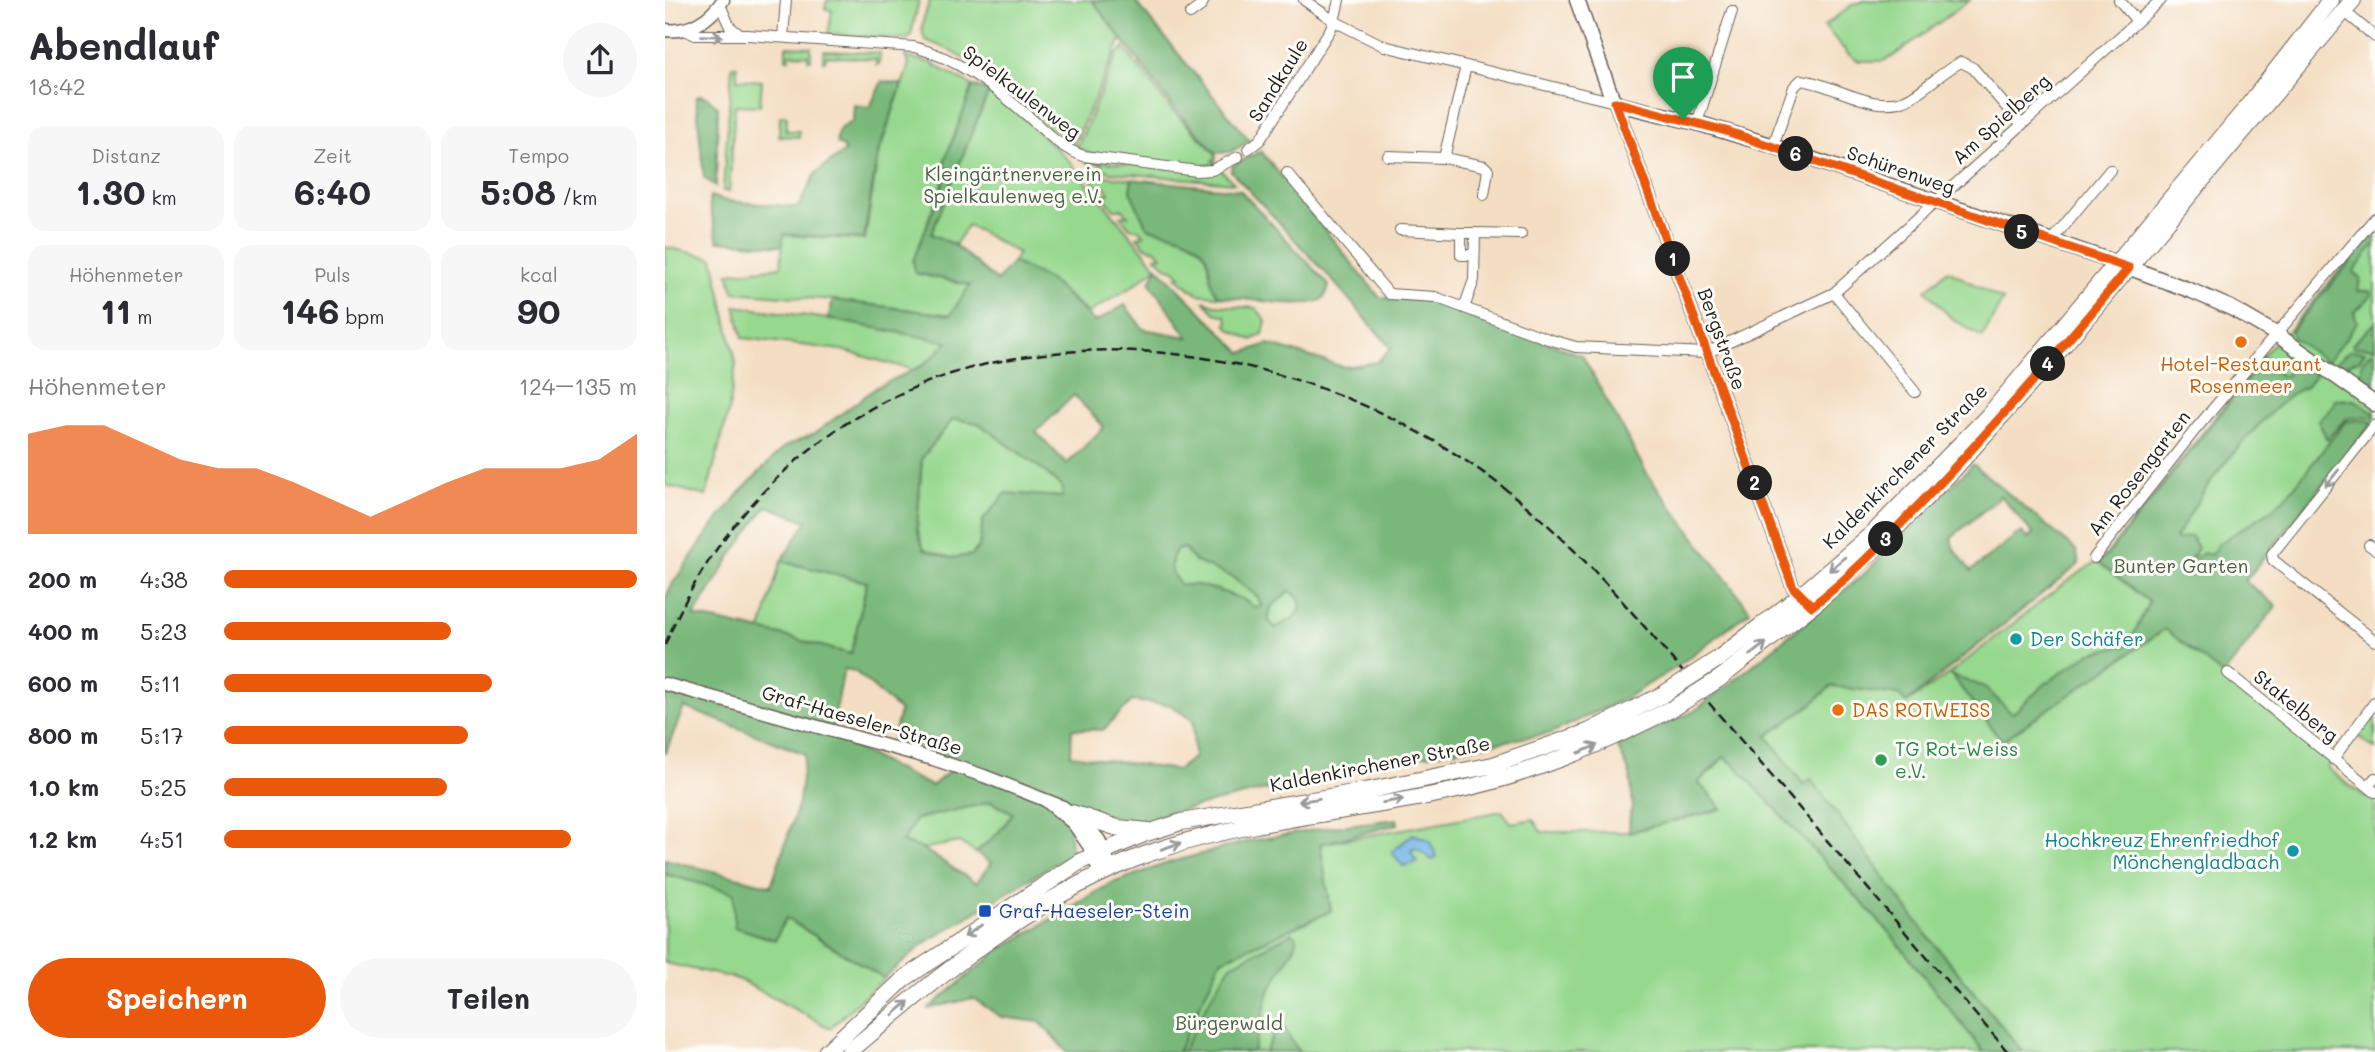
<!DOCTYPE html>
<html lang="de">
<head>
<meta charset="utf-8">
<style>
	body { margin:0; font-family:Mali,sans-serif; background:#f7f7f7; color:#2b2b33; height:100vh; display:flex; flex-direction:column; font-size:26px; white-space:nowrap }
	* { box-sizing:border-box; margin:0 }
	p { font-size:23px; color:#7c7c81 }
	.icon { flex:none; width:38px; height:38px; fill:none; stroke:currentColor; stroke-width:2; stroke-linecap:round; stroke-linejoin:round }
	.map { position:relative; flex:1; overflow:hidden }
	.side { display:flex; flex-direction:column; background:#fff; width:665px }
	.side>* { flex:none }
	.pin { position:absolute; display:grid; place-items:center; width:60px; height:60px; color:#fff; margin:-72px -30px; border-radius:50% 50% 50% 0; rotate:-45deg; box-shadow:0 0 7px #0007 }
	.pin .icon { rotate:45deg }
	.km { position:absolute; width:35px; height:35px; margin:-18px; border-radius:50%; background:#222; color:#fff; font-size:19px; line-height:35px; text-align:center }
	.round { display:grid; place-items:center; flex:none; width:74px; height:74px; border-radius:37px; background:#f7f7f7 }
	.summary { display:flex; align-items:center; justify-content:space-between; height:119px; padding:0 28px }
	h1 { font-size:38px; font-weight:800; line-height:52px }
	.figures { display:grid; grid-template-columns:repeat(3,1fr); gap:10px; height:119px; padding:7px 28px }
	.figures div { display:grid; align-content:center; border-radius:18px; background:#f7f7f7; text-align:center }
	.figures b { font-size:35px; font-weight:800 }
	.figures small { font-size:19px; font-weight:400 }
	.figures p { font-size:19px }
	.chart { height:196px; padding:14px 28px }
	.chart p { display:flex; justify-content:space-between }
	.chart svg { width:100%; height:126px; margin-top:7px; fill:#ea580c; opacity:.7 }
	.cta { display:flex; gap:14px; margin-top:auto; padding:14px 28px }
	.cta a { flex:1; height:80px; border-radius:42px; background:#ea580c; color:#fff; font-size:28px; font-weight:800; line-height:80px; text-align:center }
	.cta a+a { background:#f7f7f7; color:#2b2b33 }
	ul { padding:0 28px; list-style:none; font-size:23px }
	li { display:grid; grid-template-columns:112px 84px 1fr; align-items:center; height:52px }
	li i { height:18px; border-radius:9px; background:#ea580c }
	main { display:flex; flex:1; min-height:0 }
	.map>svg:first-child { display:block }
</style>
</head>
<body>
<main>
<section class="side">
<div class="summary"><div><h1>Abendlauf</h1><p>18:42</p></div><a class="round"><svg class="icon" aria-label="share" viewBox="0 0 24 24"><path d="M12 15V3M7 8l5-5 5 5M5 13v7h14v-7"/></svg></a></div>
<div class="figures">
<div><p>Distanz</p><b>1.30<small> km</small></b></div>
<div><p>Zeit</p><b>6:40</b></div>
<div><p>Tempo</p><b>5:08<small> /km</small></b></div>
</div>
<div class="figures">
<div><p>Höhenmeter</p><b>11<small> m</small></b></div>
<div><p>Puls</p><b>146<small> bpm</small></b></div>
<div><p>kcal</p><b>90</b></div>
</div>
<div class="chart"><p><span>Höhenmeter</span>124–135 m</p>
<svg viewBox="0 0 160 44" preserveAspectRatio="none"><path d="M0 44V9L10 6L20 6L30 12L40 18L50 21L60 21L70 26L80 32L90 38L100 32L110 26L120 21L130 21L140 21L150 18L160 9V44z"/></svg>
</div>
<ul>
<li><b>200 m</b>4:38<i style="width:100%"></i></li>
<li><b>400 m</b>5:23<i style="width:55%"></i></li>
<li><b>600 m</b>5:11<i style="width:65%"></i></li>
<li><b>800 m</b>5:17<i style="width:59%"></i></li>
<li><b>1.0 km</b>5:25<i style="width:54%"></i></li>
<li><b>1.2 km</b>4:51<i style="width:84%"></i></li>
</ul>
<div class="cta"><a>Speichern</a><a>Teilen</a></div>
</section>
<div class="map">
<svg width="1710" height="1052" viewBox="0 0 1710 1052">
	<rect width="100%" height="100%" fill="#fdfcf7"/>
	<filter id="ink" filterUnits="userSpaceOnUse"><feTurbulence type="fractalNoise" baseFrequency=".0143" numOctaves="2"/><feDisplacementMap in="SourceGraphic" scale="14" xChannelSelector="R" yChannelSelector="G"/><feConvolveMatrix kernelMatrix="1 2 1 2 8 2 1 2 1" color-interpolation-filters="sRGB"/></filter>
	<filter id="wash" filterUnits="userSpaceOnUse"><feTurbulence type="fractalNoise" baseFrequency=".00686" numOctaves="4" result="noise"/><feDisplacementMap in="SourceGraphic" scale="28" xChannelSelector="R" yChannelSelector="G"/><feGaussianBlur stdDeviation="1.57" result="paint"/><feColorMatrix in="noise" values="0 0 0 0 0 0 0 0 0 0 0 0 0 0 0 0 0 1.4 0 .05"/><feComposite in="paint" operator="in"/></filter>
	<g filter="url(#wash)">
		<rect width="100%" height="100%" fill="#f4dec3"/>
		<!-- green -->
		<path fill="#97d88f" stroke="#5a7a56" stroke-width="2" d="M162,0h92l-8,35 -3,4 -80,-5 4,-24 -7,-1z
			M265,0h162l30,37 -49,110 -110,-89 -18,-10 -20,-8c-7,-13 1,-27 5,-40z
			M1201,0h104l-78,57 -10,4h-23l-10,-6 -25,-29 28,-21z
			M121,46l25,1v13h-3v-5l-18,-1 -1,5h-3z
			M459,48l48,62 43,43 1,6 -4,2 7,3 -18,4 -111,-14 -13,-6 40,-94z
			M159,51l56,2 -1,11 -3,1v-6l-50,-3 -1,5h-2z
			M240,57l24,5 44,24 -30,79 6,4 -21,51 -13,53 55,12 -19,30 -118,-15 -99,-8 -6,-19 53,-6 2,-32 82,5 13,-84 31,-92z
			M67,66h5v13l25,2 -2,25 -25,-1 -6,87 -6,-1z
			M324,91l41,32 38,37 89,107 -26,20 -43,26 -37,-32 -38,-19 5,-9 -50,-28 -13,20 -24,-11z
			M115,116h7l-1,15h13v6l-20,-1z
			M421,161l135,9 13,13 -125,-11 -7,-3 -1,-5 -14,-1z
			M422,174l45,5 -2,12 123,14 60,63 -30,35 -86,-9 -21,-17 5,-1 -6,-6 -9,-3 -10,-10 6,-1 -6,-6 -10,-3 -9,-10 7,-1 -5,-6 -9,-2 -10,-12h8l-5,-7h-9l-13,-15h8l-4,-7 -9,-1z
			M1710,228v193l-130,160 31,25 -53,69 108,86 -4,7 39,30 2,-3 7,5v252h-352l-97,-118 -115,-155 -8,5 -36,-48 46,-33 18,-18 68,10 8,8 42,-29 117,-92 40,-27 165,-209 18,-16z
			M0,247l48,11 23,105 -7,46 -23,87 -41,-11z
			M1283,270l55,30 -21,37 -32,-20 -24,-27z
			M539,301l11,4 41,3 10,13 -3,13 -11,6 -21,-10 -5,-6 2,-2 -2,-6 -11,-3z
			M70,306l93,13 121,22 -25,24 -11,5 -72,-20 -98,-12z
			M288,419l25,4 65,47 20,18v9l-38,-2 -42,25 -4,26 -7,9 -21,3 -27,-9 -7,-21 5,-70z
			M519,548l10,13 38,16 26,20 3,9 -5,2 -14,-9 -25,-9 -20,-5h-16c-11,-11 -13,-21 -5,-35z
			M116,561l86,21 -16,73 -90,-25z
			M625,591l10,8 1,11 -9,9 -17,9 -7,-8 3,-13z
			M1710,708v41l-20,-15z
			M1058,757l13,9 152,165 96,121h-806l43,-92 110,-49 -11,-67 182,-33 9,12 22,-4 8,13h89l91,-23 -23,-27 16,-13z
			M326,802l22,11 -15,20 -22,20 -17,-11 -36,7 -21,-6 14,-24z
			M0,874l70,19 50,25 99,60 -54,50 -92,-49 -73,-16z"/>
		<!-- forest -->
		<path fill="#79b87a" stroke="#4a6a4b" stroke-width="2" fill-rule="evenodd" d="M427,0h42l116,141 -20,11 -14,1 -42,-45z
			M217,81l20,3 -25,72 -13,83 -80,-5 -2,12 -64,-5 -9,-38 1,-7 16,5 72,6 18,-34 29,-22 -1,-4 -7,-3c-2,-14 4,-17 16,-23l1,-16 16,2z
			M308,86l16,5 -58,143 24,11 42,36 16,-19 38,19 44,41 30,-17 18,24 45,8 -38,-54 7,-16 85,86 26,-9 76,23 33,-5 14,-14 -56,-65 -104,-112 2,-6 28,-14 119,147 49,2 153,55 65,119 103,137 -75,57 -53,32 -71,33 -175,31 -242,57 -41,-10 -24,18 3,24 -147,90 -41,35 -98,-60 -11,22 -41,-13v-34l-69,-19v-15l106,27 28,-84 6,-48 -121,-47 -19,47v-154l6,-14 41,-59 32,-39 40,-41 30,-13 63,-47 47,-22 24,-23 -120,-23 5,-19 117,15 20,-30 -55,-12 -2,-12 36,-92 -6,-4zM409,395l30,32 -37,37 -31,-32zM288,419l25,4 65,47 20,18 -1,9 -56,-4 -23,27 -4,26 -7,9 -21,3 -27,-9 -7,-21 5,-70zM102,506l40,15 -26,40 86,21 -16,72 -70,-19 -87,-19 37,-60zM519,548l10,13 38,16 26,20 3,9 -5,2 -14,-9 -25,-9 -20,-5h-16c-11,-11 -13,-21 -5,-35zM625,591l10,8 1,11 -9,9 -17,9 -7,-8 3,-13zM179,669l12,3 44,39 -8,31 67,21 -27,23c-35,-15 -67,-34 -101,-51zM467,701l38,4 23,16 1,36 -17,13 -106,-15 1,-26 31,1zM326,802l22,11 -15,20 -22,20 15,10 -15,20 -53,-34 -21,-7 14,-23z
			M35,95l8,3 10,9 -2,79 -12,-8 -8,-80z
			M467,179l108,11 89,95c-1,7 -3,11 -8,15 -15,9 -82,-2 -102,-4 -12,-12 -7,-28 -13,-41 -11,-19 -41,-23 -59,-27l-17,-37z
			M1710,233v10l-21,29 6,6 -2,13h12l1,5 -17,17 3,8c-4,11 -22,30 -30,41l-34,-24 -2,-7z
			M1710,323v25l-21,-1 -2,-3z
			M1685,350l15,2 -6,8 -11,4v9l8,3 6,-6v-8l8,-9 5,-1v43l-42,-30z
			M1619,351l32,23 -11,14c-21,3 -84,78 -98,99 -12,17 -21,35 -32,51l2,2 14,-4 7,12 -7,10 3,1 9,-6 8,2 7,-11 53,-34 15,-13 59,-75 12,-2 16,2 -128,159 31,25 -53,69 -58,-46 -163,112 -51,-66 34,12 24,24 4,2 32,-29 45,-31 36,-8 4,-3 19,-40 -51,-40 9,-7 158,-197 15,18 7,-1 2,-8z
			M1670,399l20,1 20,14v4c-34,-3 -26,-1 -48,21l-9,-18 15,-16z
			M1308,464l103,86 3,14 -173,139 -7,-8 -68,-9 -18,17 -46,33 36,48 8,-5 115,155 97,118h-39l-96,-121 -152,-165 -12,-9 -26,25 24,27 -93,23 1,-19 3,-6 -3,-33 -13,-29 76,-33 37,-28 135,-111zM1336,496l32,38 -6,5 -5,-7 -7,4 -44,35 -18,-24 -2,-9z
			M732,819l1,5 -78,20 11,67 -110,49 -43,92h-111l-27,-30 -39,-5 -28,-19 -45,11 68,-57 114,-68 58,-21 77,-21 85,-15z
			M627,933l4,3v9l-27,46 -16,61h-71l31,-59 18,-28z
			M616,1027l3,1 15,24h-34l10,-20z"/>
		<!-- water -->
		<path fill="#71b5e7" stroke="#466882" stroke-width="2" d="M748,834l16,6 8,17 -5,3 -14,-11h-6l-1,3 6,10 -14,4 -11,-14z"/>
	</g>
	<g filter="url(#ink)">
		<g fill="none" stroke-linecap="round" stroke-linejoin="round">
			<!-- minor casing -->
			<g stroke="#686056" stroke-width="12">
				<path id="minor" d="M639,0l30,21 50,25 231,56
					M1454,0l18,21
					M55,5l10,22 10,8
					M1679,11l31,26
					M525,14l11,-8 3,-6
					M20,30l10,5h52l167,12c42,11 75,36 108,64 21,17 36,37 62,45l113,15 15,-1 26,-13
					M118,37l3,-37
					M1032,123l35,-112
					M1108,146l21,-59 7,-7c35,4 75,37 110,17 18,-11 32,-26 50,-35l12,6 48,56
					M583,149l12,-9 70,-110 4,-9 5,-21
					M723,156l56,2 40,8 4,4 -4,25
					M779,158l22,-92
					M622,173l102,121 46,3 113,42 28,8 130,6 128,-60 327,-293
					M735,230l61,3
					M810,233l46,1
					M1386,241l59,-71
					M1169,293l81,99
					M799,308l10,-28 1,-47h-14v22h13
					M1710,425l-103,129 1,6 102,81
					M1704,545l6,4
					M1429,558l101,-128 180,-212
					M1563,673l147,119
					M1668,759l42,-57
					M1703,786l7,-8"/>
			</g>
			<!-- tertiary casing -->
			<g stroke="#686056" stroke-width="15">
				<path id="tertiary" d="M0,30c24,3 45,-10 58,-30
					M950,102l178,485 13,13
					M0,684l268,75 51,17 79,31 22,16 14,17 8,18v13l-10,-5 -8,-20 -15,-22 -29,-24"/>
			</g>
			<!-- secondary casing -->
			<g stroke="#686056" stroke-width="17">
				<path id="secondary" d="M912,0l35,98 6,6 79,19 70,21 350,119 75,28 39,17 45,26 99,70"/>
			</g>
			<!-- primary casing -->
			<g stroke="#686056" stroke-width="18">
				<path id="primary" d="M1053,659l83,-64 73,-63 115,-117 255,-304 87,-111
					M1054,679l98,-77 67,-62 70,-71 93,-104 306,-365
					M407,813l46,15 31,3
					M161,1052l79,-74 174,-116 65,-28 37,-12 184,-31 128,-26 95,-33 74,-37
					M184,1052c91,-77 185,-156 298,-198 97,-35 201,-41 301,-62 80,-16 154,-48 227,-85"/>
			</g>
			<!-- minor -->
			<use href="#minor" stroke="#fff" stroke-width="10"/>
			<!-- tertiary -->
			<use href="#tertiary" stroke="#fff" stroke-width="12"/>
			<!-- secondary -->
			<use href="#secondary" stroke="#fff" stroke-width="14"/>
			<!-- primary -->
			<use href="#primary" stroke="#fff" stroke-width="16"/>
			<!-- rail -->
			<path stroke="#1c1c1c" stroke-width="2.5" stroke-dasharray="10 5" stroke-linecap="butt" d="M0,645c52,-129 157,-232 292,-273 196,-59 423,7 575,139 77,67 140,150 207,227 90,104 179,210 269,314"/>
			<!-- primary-bridge casing -->
			<g stroke="#686056" stroke-width="18" stroke-linecap="butt">
				<path id="primary-bridge" d="M997,695l56,-36
					M1010,707l44,-28"/>
			</g>
			<!-- primary-bridge -->
			<use href="#primary-bridge" stroke="#fff" stroke-width="16"/>
		</g>
		<!-- one-way arrows -->
		<defs><path id="oneway-shaft" d="M-6 0H5M1.5-3L5.5 0L1.5 3" fill="none" stroke-width="1.6" stroke-linecap="round" stroke-linejoin="round" transform="scale(1.75)"/></defs>
		<g stroke="#999">
			<use href="#oneway-shaft" transform="translate(47 36) rotate(2)"/>
			<use href="#oneway-shaft" transform="translate(1667 478) rotate(129)"/>
			<use href="#oneway-shaft" transform="translate(1172 564) rotate(139)"/>
			<use href="#oneway-shaft" transform="translate(1093 649) rotate(-37)"/>
			<use href="#oneway-shaft" transform="translate(923 749) rotate(-23)"/>
			<use href="#oneway-shaft" transform="translate(644 800) rotate(171)"/>
			<use href="#oneway-shaft" transform="translate(728 801) rotate(-9)"/>
			<use href="#oneway-shaft" transform="translate(506 846) rotate(-19)"/>
			<use href="#oneway-shaft" transform="translate(308 931) rotate(145)"/>
			<use href="#oneway-shaft" transform="translate(236 1008) rotate(-40)"/>
		</g>
	</g>
	<g fill="none" stroke-linecap="round" stroke-linejoin="round" filter="url(#ink)">
		<!-- route casing -->
		<g stroke="#fff" stroke-width="14">
			<path id="route" d="M950,102l111,29 403,137c-69,82 -138,163 -212,239 -33,34 -67,71 -105,99l-19,-19z"/>
		</g>
		<!-- route -->
		<use href="#route" stroke="#ea580c" stroke-width="9"/>
	</g>
	<!-- markers -->
	<g fill="#e8710a" stroke="#fdfcf7" stroke-width="2.5">
		<circle cx="1576" cy="342" r="7"/>
		<circle cx="1173" cy="710" r="7"/>
	</g>
	<g fill="#0f9aa8" stroke="#fdfcf7" stroke-width="2.5">
		<circle cx="1351" cy="639" r="7"/>
		<circle cx="1628" cy="851" r="7"/>
	</g>
	<circle fill="#2e9e5b" stroke="#fdfcf7" stroke-width="2.5" cx="1216" cy="760" r="7"/>
	<rect fill="#1a4fb4" stroke="#fdfcf7" stroke-width="2.5" x="313" y="904" width="14" height="14" rx="3.5"/>
	<g text-anchor="middle" stroke-width="6" stroke-linejoin="round" paint-order="stroke">
		<!-- street labels -->
		<g font-size="19" fill="#1c1c1c" stroke="#fdfcf7">
			<text transform="translate(613 80) rotate(-58)" y="7">Sandkaule</text>
			<text transform="translate(357 92) rotate(37)" y="7">Spielkaulenweg</text>
			<text transform="translate(1336 119) rotate(-42)" y="7">Am Spielberg</text>
			<text transform="translate(1236 170) rotate(19)" y="7">Schürenweg</text>
			<text transform="translate(1057 339) rotate(70)" y="7">Bergstraße</text>
			<text transform="translate(1240 466) rotate(-45)" y="7">Kaldenkirchener Straße</text>
			<text transform="translate(1474 473) rotate(-52)" y="7">Am Rosengarten</text>
			<text transform="translate(1631 706) rotate(39)" y="7">Stakelberg</text>
			<text transform="translate(197 720) rotate(16)" y="7">Graf-Haeseler-Straße</text>
			<text transform="translate(715 764) rotate(-11)" y="7">Kaldenkirchener Straße</text>
		</g>
		<!-- park labels -->
		<g font-size="19" fill="#475e44" stroke="#fdfcf7">
			<text x="348" y="181">Kleingärtnerverein<tspan x="348" dy="22">Spielkaulenweg e.V.</tspan></text>
			<text x="1516" y="573">Bunter Garten</text>
			<text x="564" y="1030">Bürgerwald</text>
		</g>
		<!-- food labels -->
		<g font-size="19" fill="#c56008" stroke="#fdfcf7">
			<text x="1576" y="371">Hotel-Restaurant<tspan x="1576" dy="22">Rosenmeer</tspan></text>
			<text x="1187" y="717" text-anchor="start">DAS ROTWEISS</text>
		</g>
		<!-- culture labels -->
		<g font-size="19" fill="#0d838f" stroke="#fdfcf7" text-anchor="start">
			<text x="1365" y="646">Der Schäfer</text>
			<text x="1614" y="847" text-anchor="end">Hochkreuz Ehrenfriedhof<tspan x="1614" dy="22">Mönchengladbach</tspan></text>
		</g>
		<!-- leisure labels -->
		<g font-size="19" fill="#27864d" stroke="#fdfcf7" text-anchor="start">
			<text x="1230" y="756">TG Rot-Weiss<tspan x="1230" dy="22">e.V.</tspan></text>
		</g>
		<!-- transit labels -->
		<g font-size="19" fill="#164399" stroke="#fdfcf7" text-anchor="start">
			<text x="334" y="918">Graf-Haeseler-Stein</text>
		</g>
	</g>
</svg>
<div class="pin" style="left:1018px;top:119px;background:#1e9e55"><svg class="icon" aria-label="arrive" viewBox="0 0 24 24"><path d="M6 21V4h12l-3 4 3 4H6"/></svg></div>
<b class="km" style="left:1008px;top:259px">1</b>
<b class="km" style="left:1090px;top:483px">2</b>
<b class="km" style="left:1221px;top:539px">3</b>
<b class="km" style="left:1383px;top:364px">4</b>
<b class="km" style="left:1357px;top:232px">5</b>
<b class="km" style="left:1131px;top:154px">6</b>
</div>
</main>
</body>
</html>
